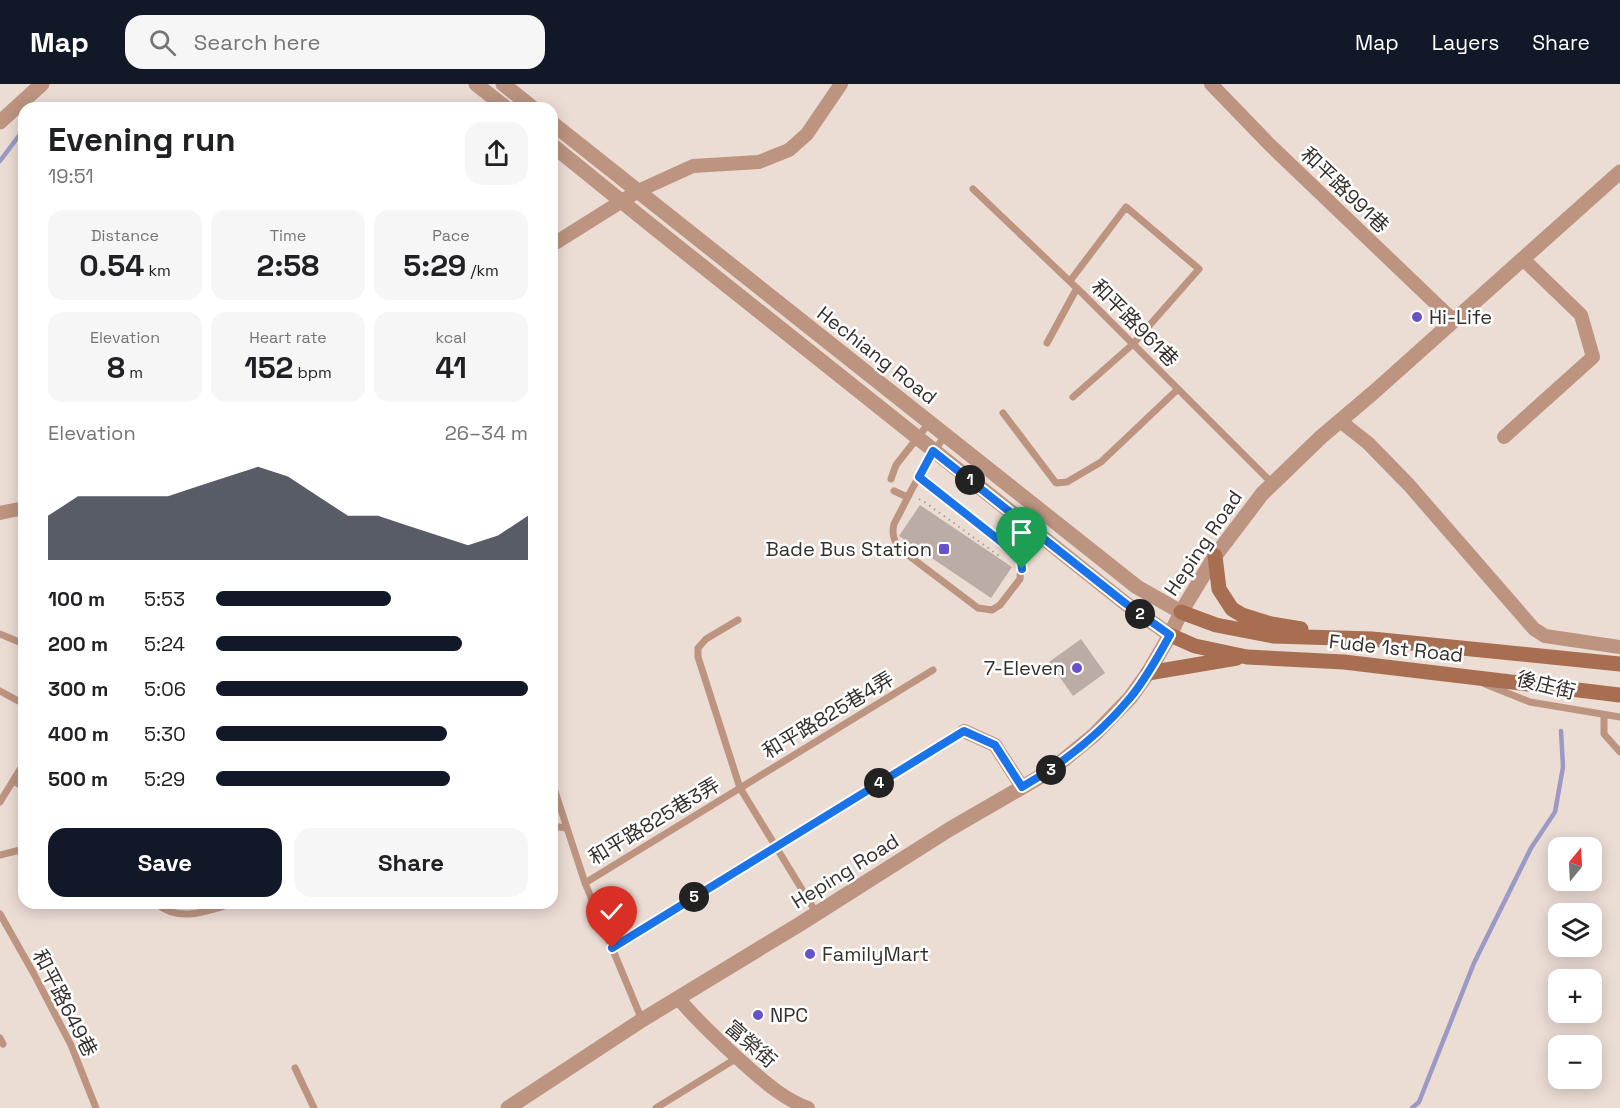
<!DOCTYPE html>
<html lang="en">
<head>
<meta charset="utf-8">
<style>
	body { margin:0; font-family:"Space Grotesk","Noto Sans TC",sans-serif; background:#f6f6f6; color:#202124; height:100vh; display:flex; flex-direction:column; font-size:22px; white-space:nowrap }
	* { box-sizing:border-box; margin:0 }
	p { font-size:20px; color:#757577 }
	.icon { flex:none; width:33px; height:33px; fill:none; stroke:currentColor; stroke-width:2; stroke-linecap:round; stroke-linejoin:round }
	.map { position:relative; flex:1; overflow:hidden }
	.panel { position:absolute; left:18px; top:18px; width:540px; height:807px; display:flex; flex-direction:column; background:#fff; border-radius:18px; box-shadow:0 3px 15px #0003 }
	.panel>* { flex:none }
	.needle { width:39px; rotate:18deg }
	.fabs { position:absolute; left:1548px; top:753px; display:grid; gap:12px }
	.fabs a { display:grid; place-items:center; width:54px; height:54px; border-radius:12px; background:#fff; box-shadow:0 3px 15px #0003; font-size:30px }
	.pin { position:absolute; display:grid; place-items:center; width:51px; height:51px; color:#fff; margin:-62px -26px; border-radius:50% 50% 50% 0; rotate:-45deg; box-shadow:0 0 6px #0007 }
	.pin .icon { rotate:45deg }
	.km { position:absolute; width:30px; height:30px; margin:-15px; border-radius:50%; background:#222; color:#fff; font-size:16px; line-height:30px; text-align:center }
	.round { display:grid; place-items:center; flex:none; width:63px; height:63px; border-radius:18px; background:#f6f6f6 }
	.headline { display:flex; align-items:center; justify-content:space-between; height:102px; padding:0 30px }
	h1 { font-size:33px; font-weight:700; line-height:45px }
	.stats { display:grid; grid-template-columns:repeat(3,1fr); gap:9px; height:102px; padding:6px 30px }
	.stats div { display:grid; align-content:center; border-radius:15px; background:#f6f6f6; text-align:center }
	.stats b { font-size:30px; font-weight:700 }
	.stats small { font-size:16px; font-weight:400 }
	.stats p { font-size:16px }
	.chart { height:168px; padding:12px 30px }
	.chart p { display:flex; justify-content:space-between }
	.chart svg { width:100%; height:108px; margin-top:6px; fill:#111827; opacity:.7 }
	.action { display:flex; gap:12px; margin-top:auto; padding:12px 30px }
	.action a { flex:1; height:69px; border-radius:18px; background:#111827; color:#fff; font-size:24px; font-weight:700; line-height:69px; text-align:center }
	.action a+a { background:#f6f6f6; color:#202124 }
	ul { padding:0 30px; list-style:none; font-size:20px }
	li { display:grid; grid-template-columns:96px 72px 1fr; align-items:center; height:45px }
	li i { height:15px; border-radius:8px; background:#111827 }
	header { display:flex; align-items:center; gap:36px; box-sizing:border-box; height:84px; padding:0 30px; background:#111827; color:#fff }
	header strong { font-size:28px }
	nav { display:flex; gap:33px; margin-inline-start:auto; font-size:21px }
	.search { width:420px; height:54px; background:#f6f6f6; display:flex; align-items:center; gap:15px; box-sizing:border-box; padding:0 21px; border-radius:18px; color:#757577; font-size:22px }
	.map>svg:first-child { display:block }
</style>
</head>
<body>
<header>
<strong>Map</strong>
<div class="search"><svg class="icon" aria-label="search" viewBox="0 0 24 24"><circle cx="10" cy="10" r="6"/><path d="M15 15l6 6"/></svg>Search here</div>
<nav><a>Map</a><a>Layers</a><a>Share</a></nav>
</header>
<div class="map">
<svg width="1620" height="1024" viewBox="0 0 1620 1024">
	<rect width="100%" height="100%" fill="#ebdcd4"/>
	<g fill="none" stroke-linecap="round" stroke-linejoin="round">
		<!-- stream -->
		<path stroke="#9c99c5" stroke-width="4.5" d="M0,77l21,-28
			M1412,1024l7,-6 55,-139 57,-115 24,-36 8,-45 -2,-36"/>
	</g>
	<!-- building -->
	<path fill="#bbada6" d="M920,421l92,62 -21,31 -92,-62z
		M1081,555l24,34 -32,23 -24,-34z"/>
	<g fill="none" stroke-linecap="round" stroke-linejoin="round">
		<!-- path -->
		<path stroke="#aa9f98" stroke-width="2" stroke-dasharray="1.5 4.5" stroke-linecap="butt" d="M919,415l7,4 76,55"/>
		<!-- service -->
		<path stroke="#bc9480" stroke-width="7" d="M973,105l111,106 188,188
			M1070,197l56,-74 73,62 -66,75 -60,53
			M1047,259l30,-55
			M1003,329l53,70 11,-1 34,-20 77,-73
			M919,393l99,78 3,6 -1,18 -20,26 -8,5 -14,-2 -74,-56c-9,-8 -13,-16 -10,-28 16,-30 30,-62 52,-89
			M891,395l5,-14 33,-42
			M894,407l11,5 4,-1
			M738,536l-32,19 -8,9v9l42,131 77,126
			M0,550l24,10
			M1485,600l45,18 90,15
			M0,607l24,13
			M1604,631v19l16,18
			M13,697l11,6
			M552,698l33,101 57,137
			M0,718l24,-39
			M552,742l14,2
			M0,771l24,-6
			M585,799l348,-213
			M156,819c23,21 53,7 78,0
			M0,830l34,60 37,71 25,63
			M612,863l352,-216
			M0,954l3,6
			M295,984l19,40
			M656,1024l81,-50"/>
		<!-- minor -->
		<path stroke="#bc9480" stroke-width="14" d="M1211,0l58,60 185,177
			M552,161l86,-54 55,-25 66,-4 30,-12 18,-16 34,-50
			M1340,337l28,22 41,42 125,144 11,7 75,11
			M1504,353l89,-80 -12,-42 -58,-56
			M0,429l24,-5
			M964,647l31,14 27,42
			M678,914c22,26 47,49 73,72 17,15 35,30 57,38"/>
		<!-- tertiary -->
		<path stroke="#bc9480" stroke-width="15" d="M476,0l30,24
			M503,0l30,24
			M0,38l42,-38
			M552,39l585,464 44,25
			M552,61l95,77 478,381 45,32
			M508,1024l134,-88 158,-96 150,-95 100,-58 44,-36 36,-37 18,-25 22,-38 11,-23 34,-56 47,-62 59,-57 53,-45 246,-220"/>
		<!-- secondary -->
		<path stroke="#a76e51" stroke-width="15" d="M1215,472l4,33 13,20 10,6 29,9 30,5
			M1181,528l35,13 57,11 99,3 248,25
			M1170,551l25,11 52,11 97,5 276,33
			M1148,589l89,-15"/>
	</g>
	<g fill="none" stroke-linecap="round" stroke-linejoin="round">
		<!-- route casing -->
		<g stroke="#fff" stroke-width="12">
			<path id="route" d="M612,864l352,-217 31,14 27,42c40,-23 78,-53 108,-89 16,-19 28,-42 40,-63l-45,-32 -192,-152 -14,26 99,78 3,6 1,8"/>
		</g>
		<!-- route -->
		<use href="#route" stroke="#1a73e8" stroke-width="8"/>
	</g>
	<!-- markers -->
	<g fill="#6850ca" stroke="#fff" stroke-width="2">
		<circle cx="1417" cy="233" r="6"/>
		<rect x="938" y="459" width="12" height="12" rx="3"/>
		<circle cx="1077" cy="584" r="6"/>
		<circle cx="810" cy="870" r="6"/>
		<circle cx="758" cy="931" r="6"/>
	</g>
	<g text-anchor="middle" stroke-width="5" stroke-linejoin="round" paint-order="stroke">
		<!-- street labels -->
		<g font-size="20" fill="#35302d" stroke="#fff">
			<text transform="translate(1345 106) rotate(44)" y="7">和平路991巷</text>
			<text transform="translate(1135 239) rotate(45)" y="7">和平路961巷</text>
			<text transform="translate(877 271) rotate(38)" y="7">Hechiang Road</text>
			<text transform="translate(1203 459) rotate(-56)" y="7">Heping Road</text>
			<text transform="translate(1396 564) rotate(6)" y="7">Fude 1st Road</text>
			<text transform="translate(1546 601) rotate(14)" y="7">後庄街</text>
			<text transform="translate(828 631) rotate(-31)" y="7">和平路825巷4弄</text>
			<text transform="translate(654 737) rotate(-31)" y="7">和平路825巷3弄</text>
			<text transform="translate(845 787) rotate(-32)" y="7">Heping Road</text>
			<text transform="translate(65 919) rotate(63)" y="7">和平路649巷</text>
			<text transform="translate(751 960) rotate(41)" y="7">富榮街</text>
		</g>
		<!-- poi labels -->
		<g font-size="20" fill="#35302d" stroke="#fff" text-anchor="start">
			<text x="1429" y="240">Hi-Life</text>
			<text x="932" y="472" text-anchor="end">Bade Bus Station</text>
			<text x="1065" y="591" text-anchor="end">7-Eleven</text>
			<text x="822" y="877">FamilyMart</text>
			<text x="770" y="938">NPC</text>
		</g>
	</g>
</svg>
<div class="fabs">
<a><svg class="needle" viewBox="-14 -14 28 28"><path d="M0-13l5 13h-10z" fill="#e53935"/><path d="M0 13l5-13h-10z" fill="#757577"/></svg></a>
<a><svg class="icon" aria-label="layers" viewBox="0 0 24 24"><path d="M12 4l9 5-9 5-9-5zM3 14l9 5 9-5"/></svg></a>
<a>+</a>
<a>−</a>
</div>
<div class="pin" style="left:1022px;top:485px;background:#1e9e55"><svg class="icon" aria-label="arrive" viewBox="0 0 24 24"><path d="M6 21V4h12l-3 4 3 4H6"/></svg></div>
<div class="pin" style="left:612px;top:864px;background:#d93025"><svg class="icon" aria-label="check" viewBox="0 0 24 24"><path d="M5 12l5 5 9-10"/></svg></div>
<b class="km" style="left:970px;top:396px">1</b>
<b class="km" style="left:1140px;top:530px">2</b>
<b class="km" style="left:1051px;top:686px">3</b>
<b class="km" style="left:879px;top:699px">4</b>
<b class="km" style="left:694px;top:813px">5</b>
<section class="panel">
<div class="headline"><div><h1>Evening run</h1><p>19:51</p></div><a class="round"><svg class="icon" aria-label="share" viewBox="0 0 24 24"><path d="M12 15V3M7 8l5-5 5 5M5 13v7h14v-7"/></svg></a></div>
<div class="stats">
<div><p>Distance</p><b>0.54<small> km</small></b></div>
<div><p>Time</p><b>2:58</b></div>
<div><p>Pace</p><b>5:29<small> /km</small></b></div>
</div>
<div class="stats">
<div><p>Elevation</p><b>8<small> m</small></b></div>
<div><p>Heart rate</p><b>152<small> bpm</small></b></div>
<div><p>kcal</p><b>41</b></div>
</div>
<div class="chart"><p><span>Elevation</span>26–34 m</p>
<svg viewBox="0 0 160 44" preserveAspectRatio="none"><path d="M0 44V26L10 18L20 18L30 18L40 18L50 14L60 10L70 6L80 10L90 18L100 26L110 26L120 30L130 34L140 38L150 34L160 26V44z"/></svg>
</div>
<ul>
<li><b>100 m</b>5:53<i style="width:56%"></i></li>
<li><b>200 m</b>5:24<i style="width:79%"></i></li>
<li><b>300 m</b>5:06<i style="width:100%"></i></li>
<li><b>400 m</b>5:30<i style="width:74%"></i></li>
<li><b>500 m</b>5:29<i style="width:75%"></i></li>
</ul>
<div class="action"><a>Save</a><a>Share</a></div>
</section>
</div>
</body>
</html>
